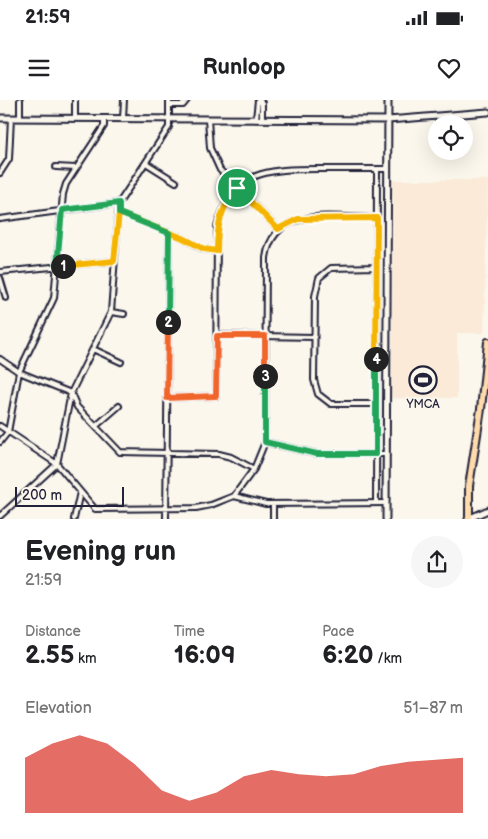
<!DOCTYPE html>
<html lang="en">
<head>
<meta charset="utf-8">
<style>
	body { margin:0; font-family:"Balsamiq Sans",sans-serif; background:#f6f6f6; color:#202124; height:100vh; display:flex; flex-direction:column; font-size:19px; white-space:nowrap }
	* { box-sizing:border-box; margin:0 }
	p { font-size:16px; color:#757577 }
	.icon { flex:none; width:28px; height:28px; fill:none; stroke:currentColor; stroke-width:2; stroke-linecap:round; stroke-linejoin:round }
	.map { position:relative; height:419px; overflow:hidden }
	.sheet { display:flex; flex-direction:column; background:#fff; flex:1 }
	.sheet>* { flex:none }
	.controls { position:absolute; left:428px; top:15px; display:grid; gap:10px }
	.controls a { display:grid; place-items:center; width:45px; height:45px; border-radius:50%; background:#fff; box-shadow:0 5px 20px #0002; font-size:25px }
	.scale { position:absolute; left:15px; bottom:12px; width:109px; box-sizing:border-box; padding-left:5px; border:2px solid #22223b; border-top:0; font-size:14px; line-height:18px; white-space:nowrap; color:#22223b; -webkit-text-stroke:4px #fbf7ec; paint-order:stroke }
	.pin { position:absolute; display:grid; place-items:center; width:42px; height:42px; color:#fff; margin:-21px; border:2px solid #fff; border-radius:50%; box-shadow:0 1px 5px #0007 }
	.km { position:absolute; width:25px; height:25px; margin:-12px; border-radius:50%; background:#222; color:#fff; font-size:14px; line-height:25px; text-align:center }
	.round { display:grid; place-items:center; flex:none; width:52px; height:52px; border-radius:26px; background:#f6f6f6 }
	.overview { display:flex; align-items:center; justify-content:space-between; height:85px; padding:0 25px }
	h1 { font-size:28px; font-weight:700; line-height:38px }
	.metrics { display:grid; grid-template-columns:repeat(3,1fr); gap:8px; height:85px; padding:5px 25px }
	.metrics div { display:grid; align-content:center }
	.metrics b { font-size:25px; font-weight:700 }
	.metrics small { font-size:14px; font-weight:400 }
	.metrics p { font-size:14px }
	.chart { height:140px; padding:10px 25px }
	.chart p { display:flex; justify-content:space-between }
	.chart svg { width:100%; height:90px; margin-top:5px; fill:#d93025; opacity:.7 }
	.status { display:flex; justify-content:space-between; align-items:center; height:35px; padding:0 25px; background:#fff; direction:ltr }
	.status svg { height:14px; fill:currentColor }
	header { display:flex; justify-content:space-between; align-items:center; height:65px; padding:0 25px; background:#fff; font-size:22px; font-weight:700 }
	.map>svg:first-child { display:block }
</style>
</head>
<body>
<div class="status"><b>21:59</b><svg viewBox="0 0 49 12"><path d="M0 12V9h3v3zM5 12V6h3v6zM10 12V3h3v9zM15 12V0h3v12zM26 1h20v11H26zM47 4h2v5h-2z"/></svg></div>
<header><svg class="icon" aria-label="menu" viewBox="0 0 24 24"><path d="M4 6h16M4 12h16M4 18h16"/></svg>Runloop<svg class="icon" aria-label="heart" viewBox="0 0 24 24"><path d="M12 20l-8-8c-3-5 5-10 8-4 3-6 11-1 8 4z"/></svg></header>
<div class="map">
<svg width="488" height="419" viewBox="0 0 488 419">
	<rect width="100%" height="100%" fill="#fbf7ec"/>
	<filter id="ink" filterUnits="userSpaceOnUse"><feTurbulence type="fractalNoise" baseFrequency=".02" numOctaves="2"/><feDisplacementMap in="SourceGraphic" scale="10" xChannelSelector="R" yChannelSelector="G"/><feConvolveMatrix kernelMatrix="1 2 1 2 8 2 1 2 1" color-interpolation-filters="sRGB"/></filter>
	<g filter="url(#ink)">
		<!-- built -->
		<path fill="#fbead8" d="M393,80h95l-4,153h-27v65h-65z"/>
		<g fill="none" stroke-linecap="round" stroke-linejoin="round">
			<!-- street casing -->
			<g stroke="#22223b" stroke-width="8">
				<path id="street" d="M20,0v18
					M260,0l2,3v16
					M169,5h14l4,-5
					M75,18v-18
					M123,18l1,-18
					M208,19l2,29 10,22 58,59
					M256,19l2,-19
					M146,63l30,19
					M56,67l20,1
					M0,73l9,-14 2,-41
					M119,113l64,25 20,11 14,2
					M0,119l119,-16
					M0,172l114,-11
					M0,178l6,20
					M111,212l13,2
					M217,235l97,2
					M93,249l28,13
					M0,259l19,13 52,21 6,14 43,45 99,2 12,3 23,12
					M167,298l49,-2 1,-169c16,-58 51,-58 102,-58 23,0 46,0 69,0
					M376,304h-45l-13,-10 -4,-14 1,-84 4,-18 12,-10 45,-1
					M0,326l57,38 38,45 101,-1 15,-3 23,-9 32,8 120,-1
					M96,326l23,-20
					M0,342l8,-10 11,-60 35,-74 9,-104 3,-10 38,-58v-8
					M265,342l52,12h69
					M234,396l20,-27 11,-27 1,-184c7,-54 71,-40 111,-40
					M376,403l1,-334
					M0,416l57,-52 14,-71 40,-81 8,-109 50,-76v-27
					M74,419l6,-27
					M166,419l3,-286
					M273,419v-15"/>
			</g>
			<!-- secondary casing -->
			<g stroke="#22223b" stroke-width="9">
				<path id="secondary" d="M0,18l388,2 100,-8
					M386,419l2,-419
					M468,419l20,-9"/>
			</g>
			<!-- highway casing -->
			<g stroke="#22223b" stroke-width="10">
				<path id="highway" d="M469,419v-33l12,-77 7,-67"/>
			</g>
			<!-- street -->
			<use href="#street" stroke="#fbf7ec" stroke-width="4"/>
			<!-- secondary -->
			<use href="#secondary" stroke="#fbf7ec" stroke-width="5"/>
			<!-- highway -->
			<use href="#highway" stroke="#fedbac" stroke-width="6"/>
		</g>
	</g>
	<g fill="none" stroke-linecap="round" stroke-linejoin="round" filter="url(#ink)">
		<!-- split-1 casing -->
		<g stroke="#fff" stroke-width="10">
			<path id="split-1" d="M63,166l51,-5 5,-48 64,25 21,11 13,2c0,-26 4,-43 20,-63"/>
		</g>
		<!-- split-2 casing -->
		<g stroke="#fff" stroke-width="10">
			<path id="split-2" d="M63,166h-6l5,-56 57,-7v10l50,20 -1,89"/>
		</g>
		<!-- split-3 casing -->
		<g stroke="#fff" stroke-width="10">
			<path id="split-3" d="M168,222l-1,76 49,-2 1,-60h48v40"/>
		</g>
		<!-- split-4 casing -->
		<g stroke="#fff" stroke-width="10">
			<path id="split-4" d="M265,276v66l52,12h59v-95"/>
		</g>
		<!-- split-5 casing -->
		<g stroke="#fff" stroke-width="10">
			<path id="split-5" d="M237,88l41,41 20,-10 79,-1 -1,141"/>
		</g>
		<!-- split-1 -->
		<use href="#split-1" stroke="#f5b400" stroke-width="6"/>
		<!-- split-2 -->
		<use href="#split-2" stroke="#22a559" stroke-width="6"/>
		<!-- split-3 -->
		<use href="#split-3" stroke="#f0652b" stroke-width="6"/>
		<!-- split-4 -->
		<use href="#split-4" stroke="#22a559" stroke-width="6"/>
		<!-- split-5 -->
		<use href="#split-5" stroke="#f5b400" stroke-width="6"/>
	</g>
	<!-- icons -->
	<defs>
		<g id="stadium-ring" transform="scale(1.4375)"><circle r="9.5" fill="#fbf7ec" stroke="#22223b" stroke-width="1.5"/><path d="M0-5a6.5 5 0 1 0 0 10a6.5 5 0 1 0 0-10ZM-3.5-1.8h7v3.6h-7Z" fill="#22223b"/></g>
	</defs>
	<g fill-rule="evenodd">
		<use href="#stadium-ring" x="423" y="280"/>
	</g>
	<g text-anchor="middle" stroke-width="4" stroke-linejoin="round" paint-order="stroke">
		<!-- poi labels -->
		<g font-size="12" fill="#22223b" stroke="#fbf7ec">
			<text x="423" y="308">YMCA</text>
		</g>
	</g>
</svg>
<div class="controls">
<a><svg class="icon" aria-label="locate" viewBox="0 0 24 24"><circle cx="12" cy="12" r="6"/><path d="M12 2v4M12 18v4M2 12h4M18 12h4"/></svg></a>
</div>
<div class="scale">200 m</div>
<div class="pin" style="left:237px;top:88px;background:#1e9e55"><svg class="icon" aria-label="arrive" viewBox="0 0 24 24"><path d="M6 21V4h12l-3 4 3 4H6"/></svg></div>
<b class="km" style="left:63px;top:166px">1</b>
<b class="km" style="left:168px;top:222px">2</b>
<b class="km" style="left:265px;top:276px">3</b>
<b class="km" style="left:376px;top:259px">4</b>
</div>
<section class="sheet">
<div class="overview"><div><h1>Evening run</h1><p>21:59</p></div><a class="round"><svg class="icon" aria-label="share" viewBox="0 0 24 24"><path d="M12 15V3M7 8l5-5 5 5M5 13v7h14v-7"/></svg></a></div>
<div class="metrics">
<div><p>Distance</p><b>2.55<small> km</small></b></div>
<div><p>Time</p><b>16:09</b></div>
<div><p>Pace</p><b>6:20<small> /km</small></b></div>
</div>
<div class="chart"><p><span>Elevation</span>51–87 m</p>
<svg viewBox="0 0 160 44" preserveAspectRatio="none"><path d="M0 44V17L10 10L20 6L30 10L40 20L50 33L60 38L70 34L80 26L90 23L100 25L110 26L120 25L130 21L140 19L150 18L160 17V44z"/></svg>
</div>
</section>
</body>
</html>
